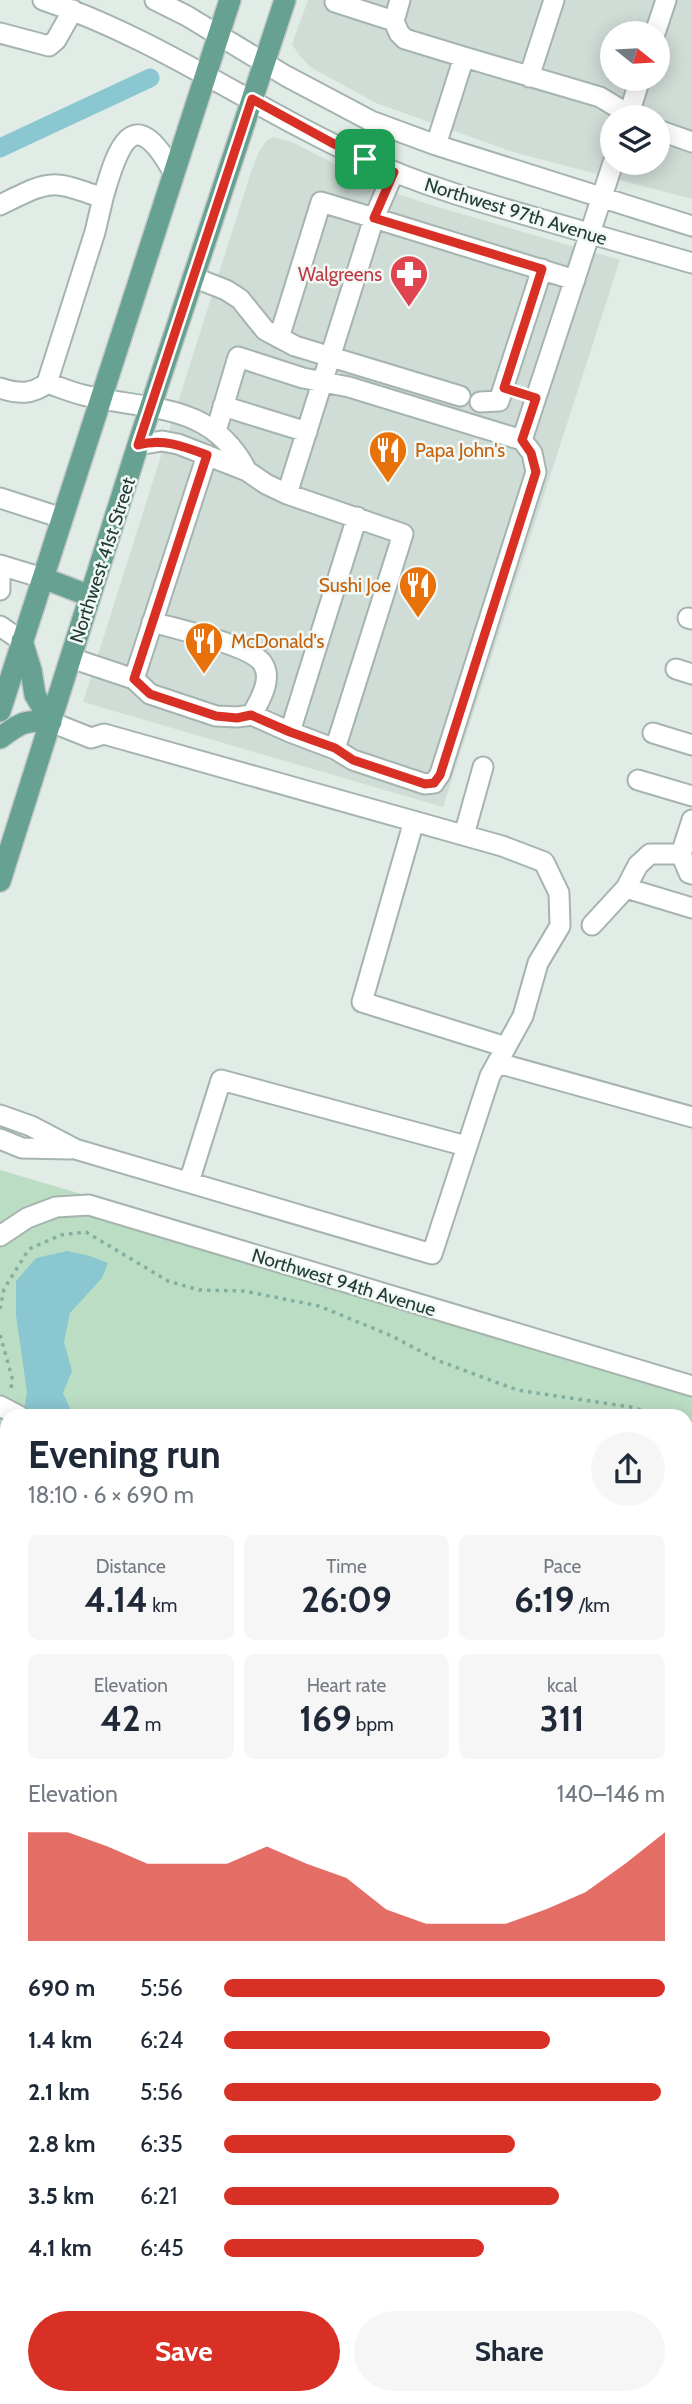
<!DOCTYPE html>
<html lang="en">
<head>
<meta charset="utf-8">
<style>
	body { margin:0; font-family:Cabin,sans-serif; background:#f6f6f7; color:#1f2937; height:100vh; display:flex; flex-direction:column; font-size:26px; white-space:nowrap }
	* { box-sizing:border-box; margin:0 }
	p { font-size:23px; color:#747a83 }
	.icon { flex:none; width:38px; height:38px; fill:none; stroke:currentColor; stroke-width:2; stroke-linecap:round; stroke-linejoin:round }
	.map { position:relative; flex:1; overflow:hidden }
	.sheet { position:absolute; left:0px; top:1409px; width:693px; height:996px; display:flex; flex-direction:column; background:#fff; border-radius:21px 21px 0 0; box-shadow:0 4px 18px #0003 }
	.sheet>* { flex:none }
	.needle { width:46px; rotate:108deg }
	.tools { position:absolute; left:600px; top:21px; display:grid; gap:14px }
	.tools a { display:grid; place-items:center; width:70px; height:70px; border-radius:50%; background:#fff; box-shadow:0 4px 18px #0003; font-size:35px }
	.pin { position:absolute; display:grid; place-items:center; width:60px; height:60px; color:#fff; margin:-30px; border-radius:14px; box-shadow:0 4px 10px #0006 }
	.round { display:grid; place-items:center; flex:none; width:74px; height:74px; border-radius:37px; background:#f6f6f7 }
	.summary { display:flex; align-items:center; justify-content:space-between; height:119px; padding:0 28px }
	h1 { font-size:38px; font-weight:700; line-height:52px }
	.figures { display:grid; grid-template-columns:repeat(3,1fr); gap:10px; height:119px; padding:7px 28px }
	.figures div { display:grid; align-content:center; border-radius:10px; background:#f6f6f7; text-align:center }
	.figures b { font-size:35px; font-weight:700 }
	.figures small { font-size:19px; font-weight:400 }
	.figures p { font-size:19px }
	.chart { height:196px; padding:14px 28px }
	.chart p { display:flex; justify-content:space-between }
	.chart svg { width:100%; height:126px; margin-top:7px; fill:#d93025; opacity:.7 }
	.cta { display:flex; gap:14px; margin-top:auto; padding:14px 28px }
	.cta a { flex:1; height:80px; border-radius:42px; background:#d93025; color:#fff; font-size:28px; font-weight:700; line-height:80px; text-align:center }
	.cta a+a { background:#f6f6f7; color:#1f2937 }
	ul { padding:0 28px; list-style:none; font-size:23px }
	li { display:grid; grid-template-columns:112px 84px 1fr; align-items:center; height:52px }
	li i { height:18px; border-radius:9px; background:#d93025 }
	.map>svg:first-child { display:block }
</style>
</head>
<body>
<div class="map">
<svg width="692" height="2404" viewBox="0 0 692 2404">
	<rect width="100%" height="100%" fill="#e2ece7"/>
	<!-- built -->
	<path fill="#d0dcd6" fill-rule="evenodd" d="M308,0h384v199l-179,-47 -137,-49 -66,-36 -11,-12 -7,-11zM612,33h46v46h-46zM612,117h46v46h-46z
		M274,137l18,5 89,46 53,18 186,54 -177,547 -360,-105 168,-530 8,-20 7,-11z"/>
	<!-- green -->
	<path fill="#bbddc3" d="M0,1170l692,204v1030h-440v-6h434v-982h-679v422l-7,7z
		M0,2307l7,25v66h17l2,6h-26z"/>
	<!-- water -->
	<path fill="#8ac7d1" d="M67,1251l23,5 18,7 -6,15 -32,35 -6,29 8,29 -9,22 10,22 -50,1 4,-24 -11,-77v-34l20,-23z
		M7,1472v84l-7,12v-83z
		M686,1966h6v333l-6,-6z
		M283,2398h76l4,6h-77z"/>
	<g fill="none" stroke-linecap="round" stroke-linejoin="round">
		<!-- canal -->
		<path stroke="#8ac7d1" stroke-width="19" d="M0,148l150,-70"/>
		<!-- minor casing -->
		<g stroke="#a5b4ae" stroke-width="23">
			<path id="minor" d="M43,0c115,38 214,111 324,160 54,25 110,41 166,57 53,15 106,31 159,46
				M155,0l32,16 99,60 85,45 65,24 256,81
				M336,0l-1,2 59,19
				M400,0l-6,21 5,12 6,6 59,18
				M0,33l49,13 7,-6 17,-30
				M655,33l11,-33
				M529,77l25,-77
				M628,117l12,-38
				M658,130l34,12
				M436,145l28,-88 136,40 33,20
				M103,198c14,-50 30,-99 70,-26
				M0,205c51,-25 49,-26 103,-7l-8,34 -48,151c-15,12 -29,11 -47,5
				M193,277l33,13 14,9 25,31 30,16 165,50
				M279,338l42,-136 53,16 20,-46
				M47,383c12,4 24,9 36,12 66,16 128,6 164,76
				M480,402l19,-1 43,-132
				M223,406l84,26
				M216,431l22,-74 65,21 46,9 173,53
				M138,445l24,-4 16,3 69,27 19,13 21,10 116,40 -68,215 18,11 72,24 9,-1 6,-9 96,-302 -4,-19 -10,-13 91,-277
				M287,494l87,-276 201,62
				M0,498l62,20
				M0,565l43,13
				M0,575v15
				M688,618l4,1
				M152,622c24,7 100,23 111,42 10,16 -4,37 -11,51
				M0,626l22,15
				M71,658l63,21 73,-224
				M676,669l16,5
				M134,679l16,15 66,22 21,1 15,-2 38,17 45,17
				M290,732l67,-215
				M653,733l39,12
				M638,780l54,16
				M692,820l-11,34h-31l-12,11 -12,23 66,20
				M414,821l-52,181 144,45
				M464,835l19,-68
				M681,854l8,19 3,1
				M592,925l34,-37
				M498,1063l194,54
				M0,1115l31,11 44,23 357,105 58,-178 33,-60 15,-53 22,-37 -1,-33 -15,-31 -42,-16 -398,-112 -13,4 -40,-16
				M0,1139l22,9 49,1
				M189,1182l32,-102 245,66
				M0,1236l27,-18 29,-11 33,-2 603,181
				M0,1406l19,10
				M128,2398l2,6"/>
		</g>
		<!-- major casing -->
		<g stroke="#c1c9c6" stroke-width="24">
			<path id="major" d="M43,578l47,18
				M22,641l9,29 4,25 16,27
				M0,711l230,-711
				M0,738c20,-15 26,-19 51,-16
				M0,881l138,-436 147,-445"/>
		</g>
		<!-- path -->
		<path stroke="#82afa1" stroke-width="3.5" stroke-dasharray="3.5 5" stroke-linecap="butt" d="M0,1309l4,-20 25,-40 32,-14 25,-3 82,49 31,9 45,1 75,15 73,30 47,25 78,29 114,17 32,9
			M0,1335l12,42 -1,14
			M686,1422l6,2
			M0,1446l5,-17
			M686,1771l6,1
			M0,1805l7,-5
			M0,2013l7,-1"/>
		<!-- minor -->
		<use href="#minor" stroke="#fff" stroke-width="19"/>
		<!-- major -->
		<use href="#major" stroke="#66a191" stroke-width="21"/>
	</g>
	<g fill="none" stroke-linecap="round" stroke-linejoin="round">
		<!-- route casing -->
		<g stroke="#fff" stroke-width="14">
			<path id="route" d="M252,99l82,45 60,28 -20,46 168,51 -38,119 32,10 -14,42 9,13 5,19 -96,303 -6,8 -9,1 -72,-24 -18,-12 -45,-16 -39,-17 -14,3 -21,-2 -66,-22 -16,-15 73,-224c-24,-9 -44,-17 -69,-10z"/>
		</g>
		<!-- route -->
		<use href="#route" stroke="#d93025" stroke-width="9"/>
	</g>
	<!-- icons -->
	<defs>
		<g id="pharmacy-pin" transform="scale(2.0125)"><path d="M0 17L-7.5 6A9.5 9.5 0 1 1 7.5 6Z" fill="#e0444e" stroke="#f2f8f5"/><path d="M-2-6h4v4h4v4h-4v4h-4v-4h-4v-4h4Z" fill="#fff"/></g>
		<g id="restaurant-pin" transform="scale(2.0125)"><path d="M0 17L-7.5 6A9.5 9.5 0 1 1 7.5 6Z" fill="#e8710a" stroke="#f2f8f5"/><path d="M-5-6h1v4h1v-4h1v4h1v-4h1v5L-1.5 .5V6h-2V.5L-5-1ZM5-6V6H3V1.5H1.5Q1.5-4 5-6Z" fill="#fff"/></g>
	</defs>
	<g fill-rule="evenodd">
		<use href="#pharmacy-pin" x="409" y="274"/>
		<use href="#restaurant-pin" x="388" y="450"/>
		<use href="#restaurant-pin" x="418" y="585"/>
		<use href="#restaurant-pin" x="204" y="641"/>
	</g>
	<g text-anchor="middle" stroke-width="5" stroke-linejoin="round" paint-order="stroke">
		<!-- street labels -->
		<g font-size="19" fill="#223d35" stroke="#f2f8f5">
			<text transform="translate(516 211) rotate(17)" y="7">Northwest 97th Avenue</text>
			<text transform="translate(102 560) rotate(-72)" y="7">Northwest 41st Street</text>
			<text transform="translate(344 1282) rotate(17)" y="7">Northwest 94th Avenue</text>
		</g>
		<!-- health labels -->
		<g font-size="19" fill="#be3a42" stroke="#f2f8f5" text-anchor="end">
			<text x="382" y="281">Walgreens</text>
		</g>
		<!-- food labels -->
		<g font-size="19" fill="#c56008" stroke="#f2f8f5" text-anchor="start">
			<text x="415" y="457">Papa John's</text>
			<text x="391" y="592" text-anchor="end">Sushi Joe</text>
			<text x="231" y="648">McDonald's</text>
		</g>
	</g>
</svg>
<div class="tools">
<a><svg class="needle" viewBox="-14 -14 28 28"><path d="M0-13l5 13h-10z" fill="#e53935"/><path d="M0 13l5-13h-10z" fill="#747a83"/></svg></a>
<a><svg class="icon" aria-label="layers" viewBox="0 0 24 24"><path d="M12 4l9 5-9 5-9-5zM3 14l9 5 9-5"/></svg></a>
</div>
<div class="pin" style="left:365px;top:159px;background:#1e9e55"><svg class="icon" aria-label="arrive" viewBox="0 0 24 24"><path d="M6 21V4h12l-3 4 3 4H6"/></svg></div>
<section class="sheet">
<div class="summary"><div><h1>Evening run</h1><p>18:10 · 6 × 690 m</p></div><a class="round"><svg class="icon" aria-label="share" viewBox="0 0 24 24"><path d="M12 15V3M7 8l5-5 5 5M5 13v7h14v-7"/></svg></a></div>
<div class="figures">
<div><p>Distance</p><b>4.14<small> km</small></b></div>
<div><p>Time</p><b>26:09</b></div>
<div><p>Pace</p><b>6:19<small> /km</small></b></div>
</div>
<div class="figures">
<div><p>Elevation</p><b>42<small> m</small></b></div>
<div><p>Heart rate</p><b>169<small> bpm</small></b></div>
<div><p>kcal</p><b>311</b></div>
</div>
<div class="chart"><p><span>Elevation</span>140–146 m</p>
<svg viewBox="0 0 160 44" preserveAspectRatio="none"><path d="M0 44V6L10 6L20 11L30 17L40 17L50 17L60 11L70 17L80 22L90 33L100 38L110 38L120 38L130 33L140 27L150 17L160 6V44z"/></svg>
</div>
<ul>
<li><b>690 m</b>5:56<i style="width:100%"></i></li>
<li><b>1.4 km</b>6:24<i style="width:74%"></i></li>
<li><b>2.1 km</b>5:56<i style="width:99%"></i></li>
<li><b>2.8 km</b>6:35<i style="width:66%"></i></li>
<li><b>3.5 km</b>6:21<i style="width:76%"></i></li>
<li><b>4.1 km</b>6:45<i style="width:59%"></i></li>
</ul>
<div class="cta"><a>Save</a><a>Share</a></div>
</section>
</div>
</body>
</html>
